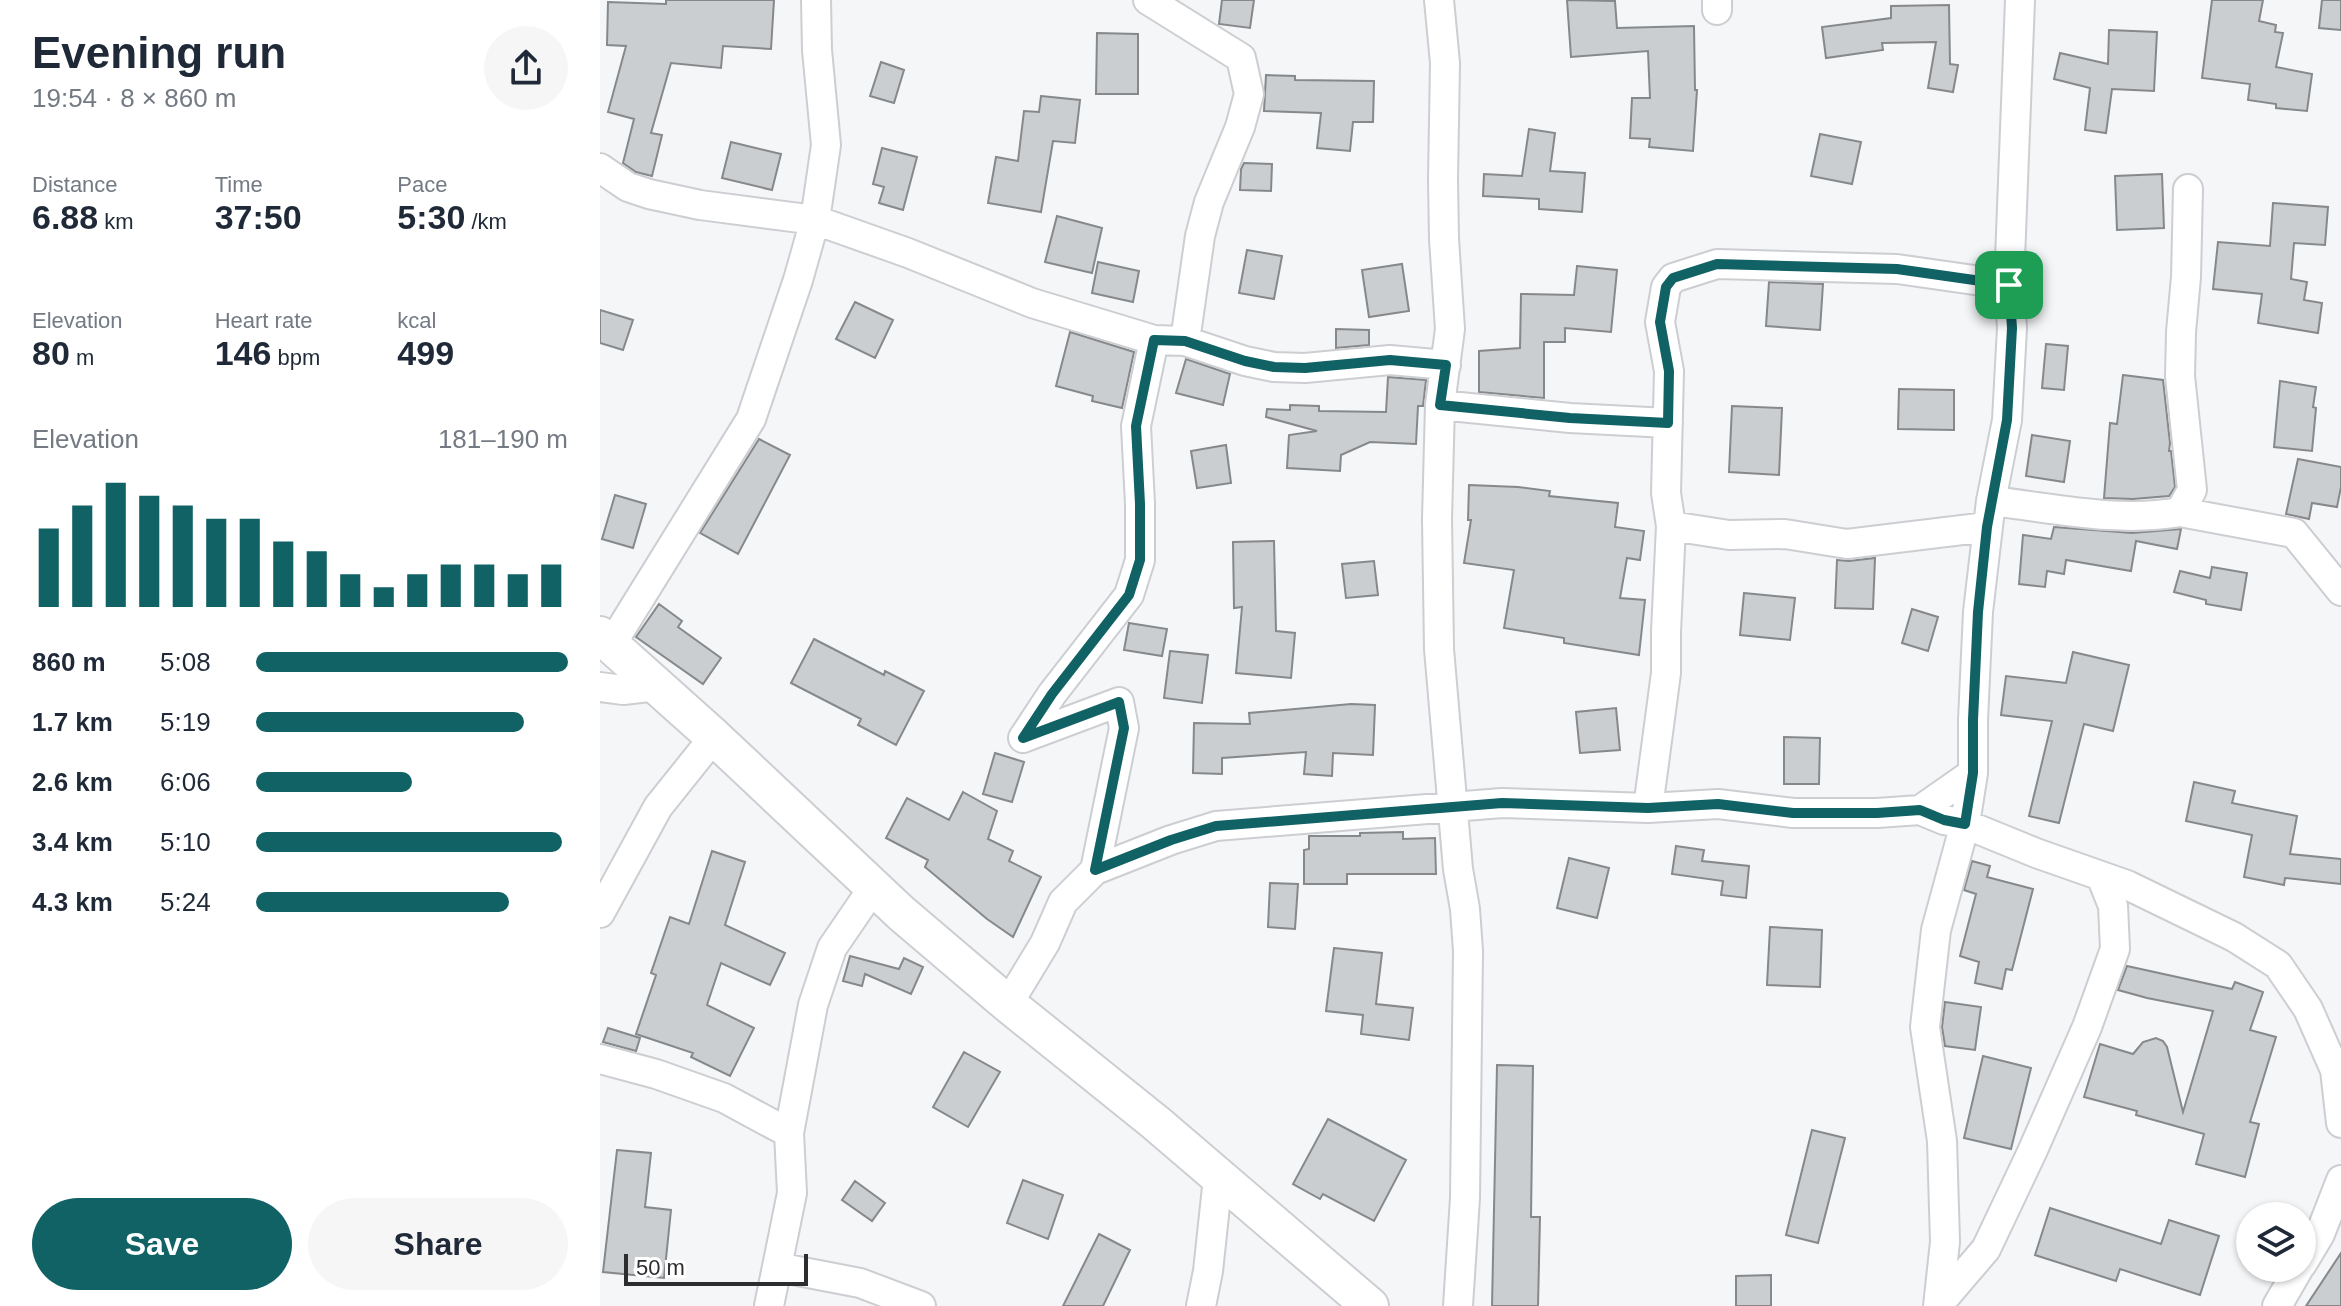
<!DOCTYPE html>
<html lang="en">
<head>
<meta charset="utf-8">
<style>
	body { margin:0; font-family:Helvetica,sans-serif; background:#f6f6f7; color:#1f2937; height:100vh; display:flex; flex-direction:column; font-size:30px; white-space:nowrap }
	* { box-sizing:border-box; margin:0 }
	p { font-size:26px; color:#747a83 }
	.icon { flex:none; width:44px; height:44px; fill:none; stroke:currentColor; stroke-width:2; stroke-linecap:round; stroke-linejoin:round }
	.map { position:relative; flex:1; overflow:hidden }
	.drawer { display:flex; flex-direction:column; background:#fff; width:600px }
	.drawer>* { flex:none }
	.tools { position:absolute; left:1636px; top:1202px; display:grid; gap:16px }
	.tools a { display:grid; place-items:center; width:80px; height:80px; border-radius:50%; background:#fff; box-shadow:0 2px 6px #0004; font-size:40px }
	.scale { position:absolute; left:24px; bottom:20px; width:184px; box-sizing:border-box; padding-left:8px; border:4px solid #2c2d2e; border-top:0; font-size:22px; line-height:28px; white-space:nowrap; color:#2c2d2e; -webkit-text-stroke:6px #fff; paint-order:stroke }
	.pin { position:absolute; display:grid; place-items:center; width:68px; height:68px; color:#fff; margin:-34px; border-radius:16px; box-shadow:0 4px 12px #0006 }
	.round { display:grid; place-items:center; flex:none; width:84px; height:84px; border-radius:42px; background:#f6f6f7 }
	.overview { display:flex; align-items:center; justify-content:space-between; height:136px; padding:0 32px }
	h1 { font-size:44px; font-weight:800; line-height:60px }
	.stats { display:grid; grid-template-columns:repeat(3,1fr); gap:12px; height:136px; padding:8px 32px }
	.stats div { display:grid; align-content:center }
	.stats b { font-size:34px; font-weight:800 }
	.stats small { font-size:22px; font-weight:400 }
	.stats p { font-size:22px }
	.chart { height:224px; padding:16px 32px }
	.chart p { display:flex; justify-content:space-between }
	.chart svg { width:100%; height:144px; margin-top:8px; stroke:#116265; stroke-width:6 }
	.button { display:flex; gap:16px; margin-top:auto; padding:16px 32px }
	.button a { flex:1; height:92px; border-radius:48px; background:#116265; color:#fff; font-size:32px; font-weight:800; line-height:92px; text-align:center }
	.button a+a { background:#f6f6f7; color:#1f2937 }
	ul { padding:0 32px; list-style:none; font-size:26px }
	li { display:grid; grid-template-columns:128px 96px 1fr; align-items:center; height:60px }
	li i { height:20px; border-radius:10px; background:#116265 }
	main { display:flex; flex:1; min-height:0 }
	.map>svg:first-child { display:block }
</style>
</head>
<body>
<main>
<section class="drawer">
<div class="overview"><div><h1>Evening run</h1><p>19:54 · 8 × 860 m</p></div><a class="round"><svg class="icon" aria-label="share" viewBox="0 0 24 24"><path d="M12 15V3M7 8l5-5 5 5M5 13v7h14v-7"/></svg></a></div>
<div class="stats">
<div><p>Distance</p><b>6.88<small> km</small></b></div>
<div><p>Time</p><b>37:50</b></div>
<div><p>Pace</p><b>5:30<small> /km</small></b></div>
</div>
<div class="stats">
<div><p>Elevation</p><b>80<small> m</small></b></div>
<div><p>Heart rate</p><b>146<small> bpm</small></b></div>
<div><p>kcal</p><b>499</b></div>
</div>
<div class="chart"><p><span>Elevation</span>181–190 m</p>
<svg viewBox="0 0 160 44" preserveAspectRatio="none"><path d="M5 44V20M15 44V13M25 44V6M35 44V10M45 44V13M55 44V17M65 44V17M75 44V24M85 44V27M95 44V34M105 44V38M115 44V34M125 44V31M135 44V31M145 44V34M155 44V31"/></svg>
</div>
<ul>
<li><b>860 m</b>5:08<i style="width:100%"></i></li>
<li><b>1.7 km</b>5:19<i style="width:86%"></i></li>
<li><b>2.6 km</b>6:06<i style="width:50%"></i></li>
<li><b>3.4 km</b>5:10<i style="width:98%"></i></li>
<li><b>4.3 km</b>5:24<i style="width:81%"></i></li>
</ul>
<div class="button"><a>Save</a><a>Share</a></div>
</section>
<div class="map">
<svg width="1741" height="1306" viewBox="0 0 1741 1306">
	<rect width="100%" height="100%" fill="#f4f6f8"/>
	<!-- building -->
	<path fill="#cbced0" stroke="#86888a" stroke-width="2" d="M66,0h108l-3,49 -48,-3 -2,22 -50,-5 -20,70 11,2 -10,41 -16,-4 -13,-9 11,-44 -26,-7 18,-66 -19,-1 1,-43 58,2z
		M622,0h32l-4,28 -31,-4z
		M967,0l48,1 2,27 77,-2 1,64h2l-4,61 -44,-4 1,-8 -20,-1 2,-40h18l-2,-47 -77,6z
		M1612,0h51l-4,21 17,4 -1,7 8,1 -7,34 36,7 -5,37 -31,-3v-4l-28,-4 2,-16 -48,-6z
		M1722,0h19v30l-22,-2z
		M1349,5l1,59 8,1 -5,27 -25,-4 8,-46 -54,1 1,7 -57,8 -4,-31 69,-9v-12z
		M1509,30l48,2 -3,59 -42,-2 -6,44 -21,-3 5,-42 -36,-9 6,-26 48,11z
		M497,33l41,1v60h-42z
		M281,62l23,8 -10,33 -24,-7z
		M666,75l29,1v4l79,1 -1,41h-20l-3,29 -33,-3 4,-35 -57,-2z
		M441,96l39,4 -5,43 -22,-2 -12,71 -53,-9 8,-46 22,4 6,-50 15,1z
		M929,129l26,4 -5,38 35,2 -3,39 -43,-3v-10l-56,-3 1,-22 38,2z
		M1220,134l41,8 -9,42 -41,-8z
		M131,142l50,12 -9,36 -50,-12z
		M282,148l35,9 -14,53 -24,-7 5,-16 -11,-3z
		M644,163l28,1 -1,27 -31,-1 1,-21z
		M1562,174l2,54 -47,2 -2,-54z
		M1673,203l55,4 -3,38 -31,-2 -3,36 16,3 -3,18 18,3 -4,30 -60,-10 4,-29 -49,-5 5,-47 52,4z
		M457,216l45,12 -10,45 -47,-11z
		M647,250l35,6 -8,43 -35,-6z
		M498,262l41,9 -6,31 -41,-9z
		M802,264l7,47 -40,6 -7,-47z
		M977,266l40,4 -6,62 -46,-4v14h-21v56l-65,-6v-41l41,-3 1,-54 53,1z
		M1169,282l54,2 -3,46 -54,-4z
		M255,302l38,18 -18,38 -39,-19z
		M0,310l33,10 -10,30 -23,-7z
		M736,329l33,1v15l-33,3z
		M470,332l64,20 -12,56 -30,-7 1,-5 -37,-10z
		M1446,344l22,2 -4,44 -22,-2z
		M586,359l44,15 -7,31 -47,-12z
		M1523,375l40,5 7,63 -1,8h2l4,36 -6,9 -36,3 -29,-1 6,-75 7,1z
		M788,377l38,3 -3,26h-5l-2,38 -46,-2 -29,13 -1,16 -53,-3 2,-33 28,-4 -51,-14 1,-8 23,1v-5l29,1v5l67,1z
		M1680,381l36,6 -3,20 3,1 -4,43 -38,-4z
		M1299,389l55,1v40l-56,-1z
		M1132,406l50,2 -3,67 -50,-3z
		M1432,435l38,6 -6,41 -38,-6z
		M159,439l31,16 -52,99 -38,-21z
		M626,445l5,38 -34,5 -6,-37z
		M1698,459l43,8v20l-4,20 -25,-4 -3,16 -23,-5z
		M869,485l49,2 32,4 -1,5 69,7 -3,24 29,4 -4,29 -13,-2 -7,40 25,2 -6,55 -75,-12v-5l-60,-10 10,-58 -50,-7 7,-43h-3z
		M15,495l31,9 -13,44 -31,-9z
		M1454,527l78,6 49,-4 -4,20 -41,-8 -5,30 -65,-11 -2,14 -17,-3 -2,16 -26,-3 4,-49 28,4z
		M674,541l2,90 19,2 -4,45 -55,-5 6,-66 -8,1 -1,-66z
		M1275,558l-2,51 -38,-1 2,-48 12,1z
		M774,561l4,34 -32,3 -4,-34z
		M1612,567l35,6 -6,37 -35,-6v-4l-32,-8 6,-21 30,7z
		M1144,593l51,5 -5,42 -50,-5z
		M59,604l23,17 -4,6 43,31 -18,26 -67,-47z
		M1312,609l26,8 -10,34 -26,-8z
		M529,623l38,6 -5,27 -38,-6z
		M214,639l70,36 1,-4 39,20 -28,54 -38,-20 3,-6 -70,-36z
		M570,651l38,4 -6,48 -38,-5z
		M1473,652l56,13 -16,66 -29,-7 -25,99 -30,-7 23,-95 -51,-6 5,-39 60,7z
		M751,704l24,1 -2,50 -40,-2 -1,23 -28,-2 2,-22 -84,6v16l-29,-1 1,-50 56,1 -1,-11z
		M1016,708l4,42 -40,3 -4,-41z
		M1184,737l36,1 -1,46h-35z
		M395,753l29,9 -12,40 -29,-8z
		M1594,782l41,9 -3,12 65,13 -7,38 51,5v25l-56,-6 -1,7 -40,-8 8,-42 -66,-14z
		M363,792l34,19 -9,28 25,12 -4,10 32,16 -28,60 -26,-18 -62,-52 3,-7 -42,-22 21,-40 42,22z
		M803,832v7l32,-1 1,36h-89v10h-43v-34l5,-1v-13h51v-3z
		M1076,846l28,4 -2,11 47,5 -3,32 -25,-3 2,-14 -51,-7z
		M112,851l33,11 -20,63 60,28 -15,32 -49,-22 -14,42 47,23 -24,48 -39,-19 2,-4 -57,-19 20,-59 -5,-2 19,-56 19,7z
		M969,858l40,10 -12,50 -40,-10z
		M1372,861l18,5 -3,11 46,12 -21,81 -6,-1 -4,20 -27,-6 4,-21 -19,-6 16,-62 -12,-4z
		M670,883l28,1 -3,45 -27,-2z
		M1170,927l52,3 -2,57 -53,-2z
		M734,948l48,5 -6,51 37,4 -4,32 -48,-6 2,-19 -37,-4z
		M250,956l49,13 5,-11 19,9 -12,27 -46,-20 -3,12 -19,-5z
		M1527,966l105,23 3,-7 28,10 -13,38 26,7 -26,85 9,2 -14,53 -49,-13 8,-30 -68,-19 1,-4 -53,-14 16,-53 33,10 10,-12 13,-4 7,3 4,6 16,65 30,-101 -66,-13 -29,-8z
		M1345,1002l36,5 -6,43 -30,-4 -3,-19z
		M8,1028l32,10 -4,13 -33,-9z
		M364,1052l36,20 -32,55 -35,-20z
		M1383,1056l48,12 -20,81 -47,-11z
		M897,1065l36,1 -2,151h9l-2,89h-46z
		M728,1119l78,41 -32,61 -51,-27 -3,5 -27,-15z
		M1212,1130l33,8 -27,105 -32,-8z
		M17,1150l34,3 -6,54 26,3 -7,68 -61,-6z
		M423,1180l40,15 -15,44 -41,-16z
		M255,1181l30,22 -13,18 -30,-21z
		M1450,1208l111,36 8,-24 50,16 -19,59 -80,-26 -4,12 -81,-26z
		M499,1234l31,16 -27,56h-40z
		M1741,1253v53h-35z
		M1171,1275v31h-35v-30z"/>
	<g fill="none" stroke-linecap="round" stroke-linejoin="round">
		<!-- minor casing -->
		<g stroke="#ccced1" stroke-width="32">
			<path id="minor" d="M548,0l93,58 8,36 -9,33 -31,75 -9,34 -15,105
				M839,0l6,63 -2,116 1,60 6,90 -10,76 -3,114 2,130 19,220 7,40 3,42 -3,247 -7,108
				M1117,10v-10
				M0,168l28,19 21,7 51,11 115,15 93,33 124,50 122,37 31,1 60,20 29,6 31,1 85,-8 56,5
				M840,405l130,13 98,5
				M1391,501c63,7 126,22 189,11l12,-22 -12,-114 1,-44 5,-55 2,-88
				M1580,512l114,21 47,58
				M1071,526l58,9 56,-1 62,10 140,-17
				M11,645l140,-226 47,-139 17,-60 11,-75 -9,-95 -1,-50
				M0,687l23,3 35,-4
				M423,738l29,-44 77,-99 11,-35v-56l-4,-78 18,-86
				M423,738l96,-36 5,26 -29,142
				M1048,808l18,-135v-41l5,-106 -5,-33 3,-122 -9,-49 6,-35 7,-9 44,-14 180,5 112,16
				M1320,810l53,-37
				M0,913l58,-106 56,-70
				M408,1004l37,-61 18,-41 32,-32 76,-30 45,-14 286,-23 146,5 70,-4 75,9h84l43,-3 24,10 21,4 71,29 91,32 107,52 44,28 30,44 27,61 6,53
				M0,1059l56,15 68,24 65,35
				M1702,1264l18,-30 21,-54
				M177,1267l83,16 61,23
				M1339,1304l47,-55 46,-97 55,-125 28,-78 -2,-43 -12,-30
				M169,1306l23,-113 -3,-60 24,-128 19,-57 41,-60
				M601,1306l7,-35 10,-93
				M1338,1306l7,-64 -3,-101 -17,-114 11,-97 29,-106 8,-51v-53l5,-108 13,-111 16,-81 5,-92 -3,-43 11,-285
				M1677,1306l22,-38"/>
		</g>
		<!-- major casing -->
		<g stroke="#ccced1" stroke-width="40">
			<path id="major" d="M0,635l114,102 187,176 107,91 148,119 214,183"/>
		</g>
		<!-- minor -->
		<use href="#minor" stroke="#fff" stroke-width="28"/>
		<!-- major -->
		<use href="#major" stroke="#fff" stroke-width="36"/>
	</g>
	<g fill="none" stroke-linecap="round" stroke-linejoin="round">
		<!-- route casing -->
		<g stroke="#fff" stroke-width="16">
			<path id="route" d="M1117,264l180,5 112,16 3,43 -5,92 -20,107 -9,85 -5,108v53l-8,51 -21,-4 -24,-10 -43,3h-84l-75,-9 -70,4 -146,-5 -286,23 -45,14 -76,30 29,-142 -5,-26 -96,36 29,-44 77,-99 11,-35v-56l-4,-78 18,-86 31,1 60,20 29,6 31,1 85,-8 56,5 -6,40 130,13 98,5 1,-52 -9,-49 6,-35 7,-9z"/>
		</g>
		<!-- route -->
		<use href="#route" stroke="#116265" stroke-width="10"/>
	</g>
</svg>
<div class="tools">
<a><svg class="icon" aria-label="layers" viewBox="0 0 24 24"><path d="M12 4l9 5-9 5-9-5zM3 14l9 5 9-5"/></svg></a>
</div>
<div class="scale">50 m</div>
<div class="pin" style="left:1409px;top:285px;background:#1e9e55"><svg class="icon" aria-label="arrive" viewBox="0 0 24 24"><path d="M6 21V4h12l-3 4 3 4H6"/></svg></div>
</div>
</main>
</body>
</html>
